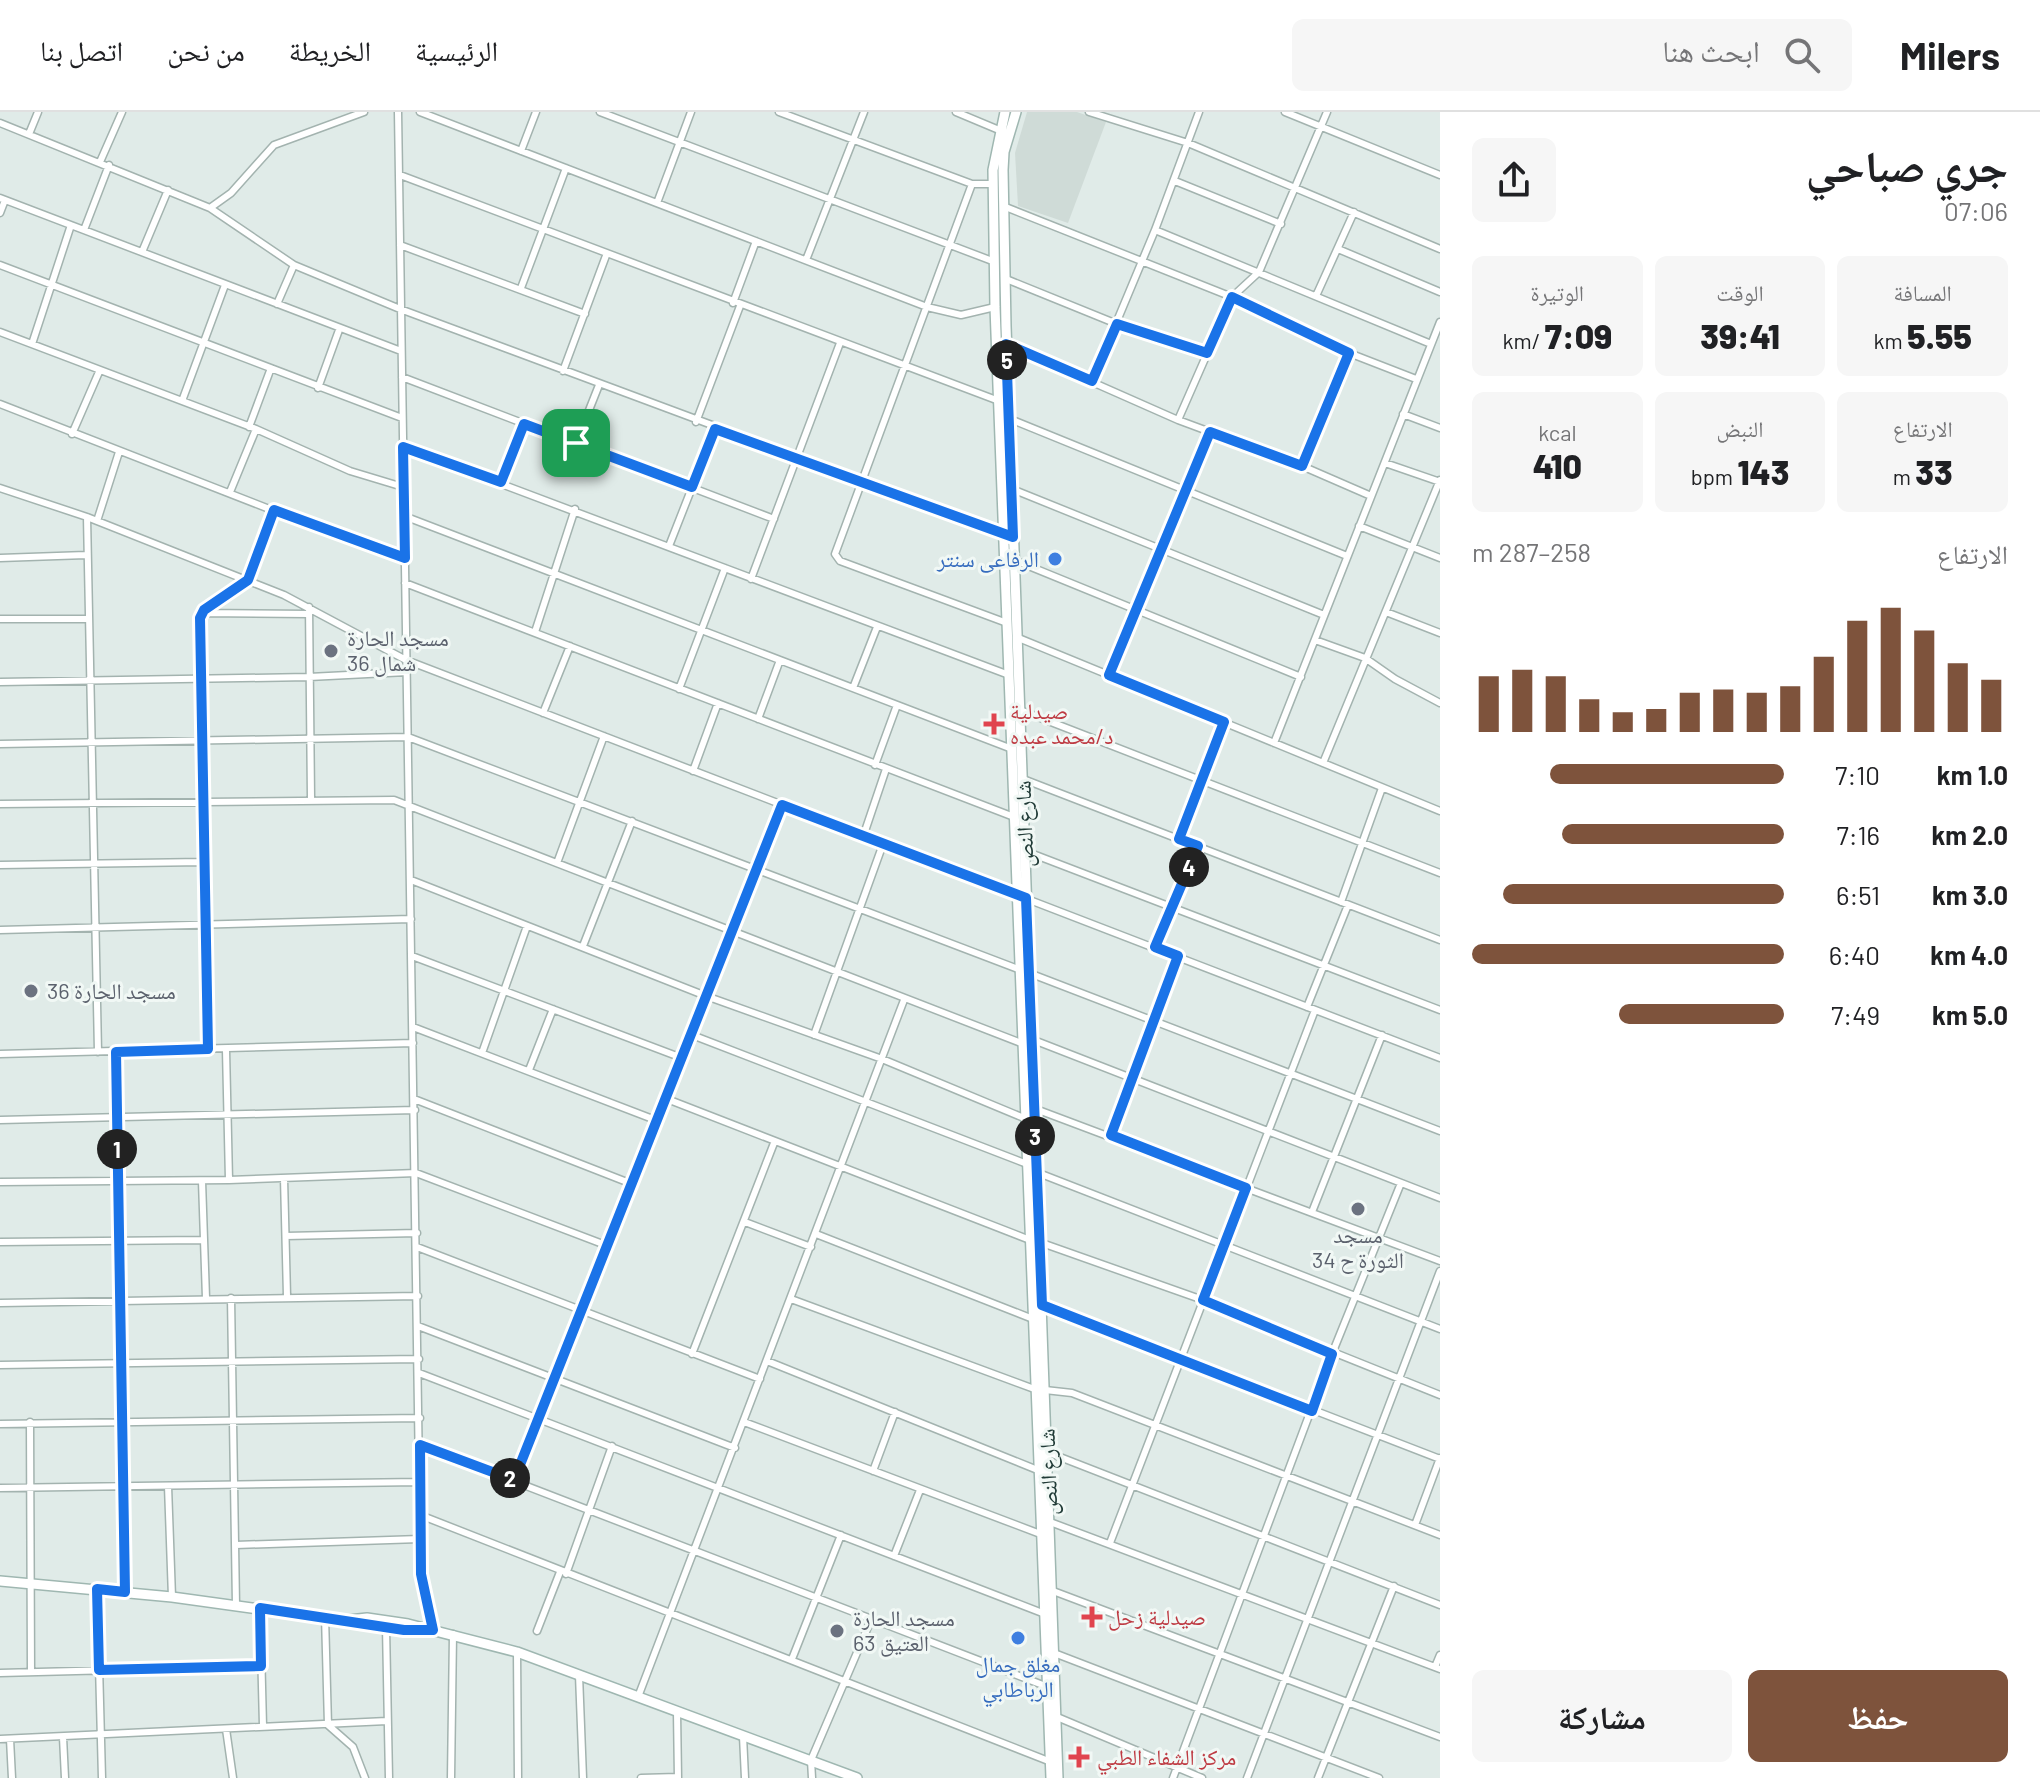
<!DOCTYPE html>
<html lang="ar">
<head>
<meta charset="utf-8">
<style>
	body { margin:0; font-family:Barlow,"Noto Naskh Arabic",sans-serif; background:#f6f6f6; color:#202124; direction:rtl; height:100vh; display:flex; flex-direction:column; font-size:30px; white-space:nowrap }
	* { box-sizing:border-box; margin:0 }
	p { font-size:26px; color:#757577 }
	.icon { flex:none; width:44px; height:44px; fill:none; stroke:currentColor; stroke-width:2; stroke-linecap:round; stroke-linejoin:round }
	.map { position:relative; flex:1; overflow:hidden; direction:ltr }
	.side { display:flex; flex-direction:column; background:#fff; width:600px }
	.side>* { flex:none }
	.pin { position:absolute; display:grid; place-items:center; width:68px; height:68px; color:#fff; margin:-34px; border-radius:16px; box-shadow:0 4px 12px #0006 }
	.km { position:absolute; width:40px; height:40px; margin:-20px; border-radius:50%; background:#222; color:#fff; font-size:22px; line-height:40px; text-align:center }
	.round { display:grid; place-items:center; flex:none; width:84px; height:84px; border-radius:12px; background:#f6f6f6 }
	.headline { display:flex; align-items:center; justify-content:space-between; height:136px; padding:0 32px }
	h1 { font-size:44px; font-weight:800; line-height:60px }
	.stats { display:grid; grid-template-columns:repeat(3,1fr); gap:12px; height:136px; padding:8px 32px }
	.stats div { display:grid; align-content:center; border-radius:12px; background:#f6f6f6; text-align:center }
	.stats b { font-size:34px; font-weight:800 }
	.stats small { font-size:22px; font-weight:400 }
	.stats p { font-size:22px }
	.chart { height:224px; padding:16px 32px }
	.chart p { display:flex; justify-content:space-between }
	.chart svg { width:100%; height:144px; margin-top:8px; stroke:#7e533c; stroke-width:6 }
	.button { display:flex; gap:16px; margin-top:auto; padding:16px 32px }
	.button a { flex:1; height:92px; border-radius:12px; background:#7e533c; color:#fff; font-size:32px; font-weight:800; line-height:92px; text-align:center }
	.button a+a { background:#f6f6f6; color:#202124 }
	ul { padding:0 32px; list-style:none; font-size:26px }
	li { display:grid; grid-template-columns:128px 96px 1fr; align-items:center; height:60px }
	li i { height:20px; border-radius:10px; background:#7e533c }
	header { display:flex; align-items:center; gap:48px; box-sizing:border-box; height:112px; padding:0 40px; background:#fff; border-bottom:2px solid #e0e0e0 }
	header strong { font-size:38px }
	nav { display:flex; gap:44px; margin-inline-start:auto; font-size:28px }
	.search { width:560px; height:72px; background:#f6f6f6; display:flex; align-items:center; gap:20px; box-sizing:border-box; padding:0 28px; border-radius:12px; color:#757577; font-size:30px }
	main { display:flex; flex:1; min-height:0 }
	.map>svg:first-child { display:block }
</style>
</head>
<body>
<header>
<strong>Milers</strong>
<div class="search"><svg class="icon" aria-label="search" viewBox="0 0 24 24"><circle cx="10" cy="10" r="6"/><path d="M15 15l6 6"/></svg>ابحث هنا</div>
<nav><a>الرئيسية</a><a>الخريطة</a><a>من نحن</a><a>اتصل بنا</a></nav>
</header>
<main>
<section class="side">
<div class="headline"><div><h1>جري صباحي</h1><p>07:06</p></div><a class="round"><svg class="icon" aria-label="share" viewBox="0 0 24 24"><path d="M12 15V3M7 8l5-5 5 5M5 13v7h14v-7"/></svg></a></div>
<div class="stats">
<div><p>المسافة</p><b>5.55<small> km</small></b></div>
<div><p>الوقت</p><b>39:41</b></div>
<div><p>الوتيرة</p><b>7:09<small> /km</small></b></div>
</div>
<div class="stats">
<div><p>الارتفاع</p><b>33<small> m</small></b></div>
<div><p>النبض</p><b>143<small> bpm</small></b></div>
<div><p>kcal</p><b>410</b></div>
</div>
<div class="chart"><p><span>الارتفاع</span>258–287 m</p>
<svg viewBox="0 0 160 44" preserveAspectRatio="none"><path d="M5 44V27M15 44V25M25 44V27M35 44V34M45 44V38M55 44V37M65 44V32M75 44V31M85 44V32M95 44V30M105 44V21M115 44V10M125 44V6M135 44V13M145 44V23M155 44V28"/></svg>
</div>
<ul>
<li><b>1.0 km</b>7:10<i style="width:75%"></i></li>
<li><b>2.0 km</b>7:16<i style="width:71%"></i></li>
<li><b>3.0 km</b>6:51<i style="width:90%"></i></li>
<li><b>4.0 km</b>6:40<i style="width:100%"></i></li>
<li><b>5.0 km</b>7:49<i style="width:53%"></i></li>
</ul>
<div class="button"><a>حفظ</a><a>مشاركة</a></div>
</section>
<div class="map">
<svg width="1440" height="1666" viewBox="0 0 1440 1666">
	<rect width="100%" height="100%" fill="#e0ebe8"/>
	<!-- built -->
	<path fill="#cfdbd7" d="M1027,0h50l29,10 -38,101 -50,-17 -3,-53z"/>
	<g fill="none" stroke-linecap="round" stroke-linejoin="round">
		<!-- street casing -->
		<g stroke="#a3b3af" stroke-width="9">
			<path id="street" d="M398,0l22,1427 4,54 9,37
				M420,0l507,195 34,8 34,-8
				M600,0l395,150
				M779,0l193,72h21
				M956,0l43,18
				M1089,0l99,31 252,106
				M1285,0l155,63
				M0,11l210,85 84,57 106,44 605,225
				M29,22l9,-22
				M521,39l15,-39
				M100,50l22,-50
				M400,63l599,226
				M1175,69l106,43
				M972,72l-137,370 5,7 167,62
				M0,86l401,153
				M657,91l34,-91
				M1003,94l229,91 117,56 67,26
				M210,96l21,-15 43,-48 90,-33
				M0,101l5,-13
				M84,118l25,-65
				M1155,118l276,114
				M400,133l185,69
				M1338,137l102,43
				M142,140l26,-62
				M806,148l58,-148
				M0,153l402,153
				M1006,167l111,45 90,29
				M521,176l45,-120
				M1316,184l38,-84
				M733,191l23,-62
				M277,192l17,-39
				M0,220l256,97 94,42 53,16
				M32,232l39,-119
				M1006,232l172,76 124,46 69,30
				M563,259l44,-118
				M402,265l372,142
				M1092,269l63,-151 44,-118
				M318,276l21,-58
				M182,289l43,-116
				M0,292l336,131 69,23
				M1403,302l37,14
				M1010,307l337,137
				M1178,308l54,-123 27,-25 68,-160
				M696,310l44,-116
				M249,315l22,-59
				M72,322l27,-62
				M576,331l23,-58
				M403,335l606,228
				M1385,351l55,19
				M1302,354l47,-113
				M501,370l23,-58
				M0,376l87,29 197,78 122,65 1034,398
				M1012,377l312,126
				M230,380l26,-63
				M404,404l608,233
				M87,405l11,535
				M97,409l22,-69
				M1359,414l81,32
				M669,434l46,-117
				M0,446l86,-3
				M1014,448l287,117
				M751,467l89,-236
				M405,471l609,234
				M309,495l2,191
				M1386,500l54,21
				M201,501l108,1
				M0,507h87
				M535,520l40,-123
				M1016,525l424,174
				M1315,528l50,18 30,21 45,24
				M1109,563l101,-243
				M0,570l309,-5 98,-5
				M853,576l24,-61
				M679,577l46,-121
				M1020,598l420,163
				M543,601l27,-67
				M758,607l22,-59
				M1274,631l166,-421
				M0,632l408,-7 610,232
				M1323,651l117,-283
				M875,653l22,-60
				M693,659l25,-68
				M1023,667l417,161
				M0,692l394,-4 627,243
				M863,725l23,-68
				M1179,727l45,-117
				M1025,739l415,159
				M557,751l47,-127
				M0,753l203,-3
				M411,768l295,116 176,63 142,59
				M1341,790l41,-114
				M0,818l411,-11
				M583,834l49,-125
				M1155,835l43,-101
				M412,844l270,102
				M1029,861l411,158
				M1307,895l41,-102
				M413,915l245,94
				M692,923l335,129
				M814,923l69,-191
				M1031,927l409,159
				M208,937l-8,-431 4,-8 44,-30 26,-70
				M226,938l3,130
				M116,940l9,540
				M482,941l45,-127
				M0,942l413,-11
				M529,958l24,-61
				M414,987l218,85
				M667,987l363,141
				M1033,996l407,153
				M0,1008l415,-10
				M1111,1023l67,-179
				M1036,1060l404,157
				M284,1066l3,118
				M202,1069l4,117
				M0,1070l229,-2 187,-7 192,73
				M1312,1100l70,-177
				M745,1110l66,25
				M816,1122l217,85
				M286,1124l131,-3
				M0,1130l203,-2
				M1039,1130l164,58 237,95
				M417,1135l343,132
				M231,1186l5,307
				M791,1187l246,91
				M0,1191l418,-7
				M1042,1193l398,154
				M418,1214l317,122
				M692,1242l82,-211
				M767,1249l273,110
				M0,1253l419,-6
				M419,1261l626,241
				M1045,1278l27,3 368,142
				M30,1310l1,250
				M744,1310l299,113
				M0,1312l420,-6
				M420,1333l628,242
				M1047,1340l393,153
				M873,1359l22,-59
				M514,1368l268,-675
				M168,1374l4,111
				M0,1376l420,-6
				M420,1403l631,247
				M1050,1410l390,147
				M1415,1413l25,-67
				M1110,1431l205,-533
				M236,1433l184,-6
				M894,1444l26,-66
				M566,1462l46,-128
				M97,1477l5,189
				M1053,1479l387,146
				M260,1496l3,118
				M325,1504l3,109 25,22 12,31
				M386,1515l3,151
				M537,1519l23,-59
				M517,1540l1,126
				M1054,1541l325,125
				M792,1547l49,-124
				M1435,1555l5,-12
				M0,1561l261,-7
				M579,1563l4,103
				M638,1585l266,-697
				M677,1600l1,66
				M1057,1605l145,61
				M226,1617l7,49
				M743,1624l2,42
				M63,1625l2,41
				M0,1627l387,-18
				M10,1627l2,39
				M451,1666l2,-144
				M641,1666l37,-1
				M812,1666l-1,-18 60,-140
				M1173,1666l159,-424 69,-171
				M1247,1666l193,-507
				M1318,1666l76,-192"/>
		</g>
		<!-- secondary casing -->
		<g stroke="#9fb7b1" stroke-width="12">
			<path id="secondary" d="M1005,0l-12,58 2,137 56,1471
				M1016,0l-12,40 -1,18 3,156 52,1452
				M0,1469l172,16 245,34
				M349,1508l18,-2 41,6 109,28 340,126"/>
		</g>
		<!-- street -->
		<use href="#street" stroke="#fff" stroke-width="6"/>
		<!-- secondary -->
		<use href="#secondary" stroke="#fff" stroke-width="9"/>
	</g>
	<g fill="none" stroke-linecap="round" stroke-linejoin="round">
		<!-- route casing -->
		<g stroke="#fff" stroke-width="16">
			<path id="route" d="M1232,185l117,56 -47,113 -92,-34 -101,243 115,47 -45,117 19,7 -43,101 23,9 -67,179 135,53 -43,112 129,54 -20,57 -270,-106 -16,-407 -244,-93 -268,675 -94,-35 1,129 12,56h-29l-144,-22 1,58 -162,4 -2,-81 28,3 -9,-540 92,-3 -8,-431 4,-8 44,-30 26,-70 131,48 -2,-111 98,35 23,-58 168,63 23,-58 298,108 -7,-193 86,37 25,-57 90,29z"/>
		</g>
		<!-- route -->
		<use href="#route" stroke="#1a73e8" stroke-width="10"/>
	</g>
	<!-- markers -->
	<g fill="#3f7fe0" stroke="#f1f8f5" stroke-width="3">
		<circle cx="1055" cy="447" r="8"/>
		<circle cx="1018" cy="1526" r="8"/>
	</g>
	<g fill="#6b7280" stroke="#f1f8f5" stroke-width="3">
		<circle cx="331" cy="539" r="8"/>
		<circle cx="31" cy="879" r="8"/>
		<circle cx="1358" cy="1097" r="8"/>
		<circle cx="837" cy="1519" r="8"/>
	</g>
	<g fill="#e0444e" stroke="#f1f8f5" stroke-width="3">
		<path d="M990 600h8v8h8v8h-8v8h-8v-8h-8v-8h8z"/>
		<path d="M1088 1493h8v8h8v8h-8v8h-8v-8h-8v-8h8z"/>
		<path d="M1075 1633h8v8h8v8h-8v8h-8v-8h-8v-8h8z"/>
	</g>
	<g text-anchor="middle" stroke-width="6" stroke-linejoin="round" paint-order="stroke">
		<!-- shop labels -->
		<g font-size="22" fill="#366cbe" stroke="#f1f8f5" text-anchor="end">
			<text x="1039" y="455">الرفاعى سنتر</text>
			<text x="1018" y="1560" text-anchor="middle">مغلق جمال<tspan x="1018" dy="25">الرباطابي</tspan></text>
		</g>
		<!-- worship labels -->
		<g font-size="22" fill="#5b616d" stroke="#f1f8f5" text-anchor="start">
			<text x="347" y="534">مسجد الحارة<tspan x="347" dy="25">36 شمال</tspan></text>
			<text x="47" y="887">مسجد الحارة 36</text>
			<text x="1358" y="1131" text-anchor="middle">مسجد<tspan x="1358" dy="25">الثورة ح 34</tspan></text>
			<text x="853" y="1514">مسجد الحارة<tspan x="853" dy="25">63 العتيق</tspan></text>
		</g>
		<!-- health labels -->
		<g font-size="22" fill="#be3a42" stroke="#f1f8f5" text-anchor="start">
			<text x="1010" y="607">صيدلية<tspan x="1010" dy="25">د/محمد عبده</tspan></text>
			<text x="1108" y="1513">صيدلية زحل</text>
			<text x="1097" y="1653">مركز الشفاء الطبي</text>
		</g>
		<!-- street labels -->
		<g font-size="22" fill="#213b37" stroke="#f1f8f5">
			<text transform="translate(1024 712) rotate(-92)" y="8">شارع النص</text>
			<text transform="translate(1048 1360) rotate(-92)" y="8">شارع النص</text>
		</g>
	</g>
</svg>
<div class="pin" style="left:576px;top:331px;background:#1e9e55"><svg class="icon" aria-label="arrive" viewBox="0 0 24 24"><path d="M6 21V4h12l-3 4 3 4H6"/></svg></div>
<b class="km" style="left:117px;top:1037px">1</b>
<b class="km" style="left:510px;top:1366px">2</b>
<b class="km" style="left:1035px;top:1024px">3</b>
<b class="km" style="left:1189px;top:755px">4</b>
<b class="km" style="left:1007px;top:248px">5</b>
</div>
</main>
</body>
</html>
